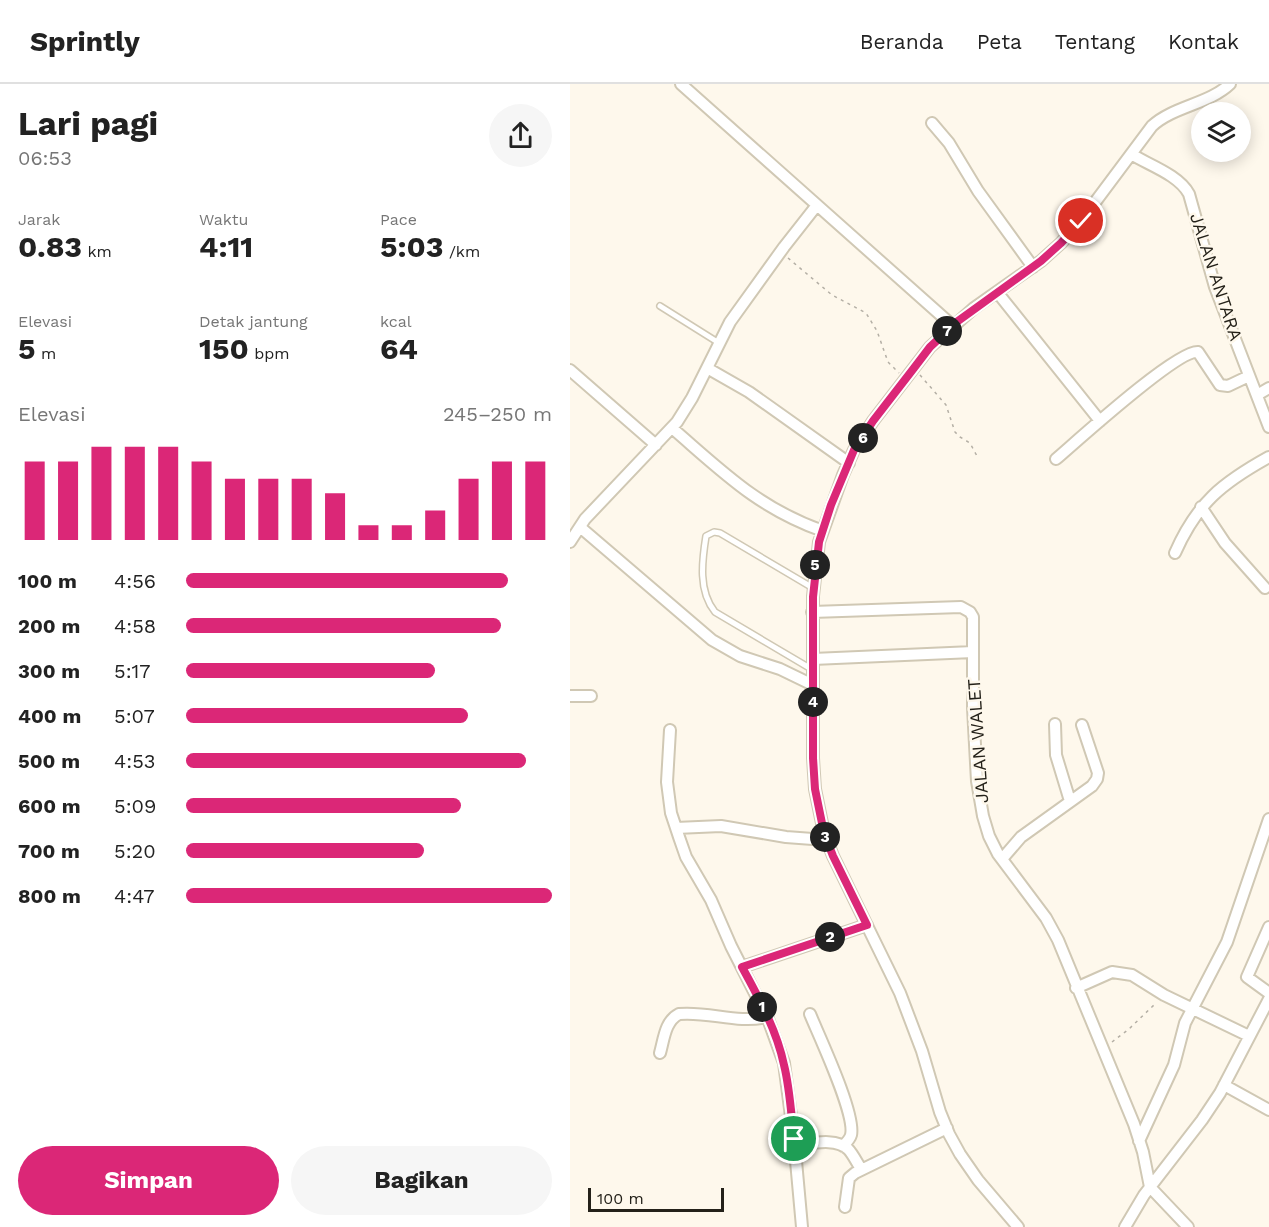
<!DOCTYPE html>
<html lang="id">
<head>
<meta charset="utf-8">
<style>
	body { margin:0; font-family:"Work Sans",sans-serif; background:#f6f6f6; color:#222; height:100vh; display:flex; flex-direction:column; font-size:22px; white-space:nowrap }
	* { box-sizing:border-box; margin:0 }
	p { font-size:20px; color:#767676 }
	.icon { flex:none; width:33px; height:33px; fill:none; stroke:currentColor; stroke-width:2; stroke-linecap:round; stroke-linejoin:round }
	.map { position:relative; flex:1; overflow:hidden }
	.details { display:flex; flex-direction:column; background:#fff; width:570px }
	.details>* { flex:none }
	.buttons { position:absolute; left:621px; top:18px; display:grid; gap:12px }
	.buttons a { display:grid; place-items:center; width:60px; height:60px; border-radius:50%; background:#fff; box-shadow:0 3px 15px #0003; font-size:30px }
	.scale { position:absolute; left:18px; bottom:15px; width:136px; box-sizing:border-box; padding-left:6px; border:3px solid #242119; border-top:0; font-size:16px; line-height:21px; white-space:nowrap; color:#242119; -webkit-text-stroke:4px #fef8ec; paint-order:stroke }
	.pin { position:absolute; display:grid; place-items:center; width:51px; height:51px; color:#fff; margin:-26px; border:3px solid #fff; border-radius:50%; box-shadow:0 2px 6px #0007 }
	.km { position:absolute; width:30px; height:30px; margin:-15px; border-radius:50%; background:#222; color:#fff; font-size:16px; line-height:30px; text-align:center }
	.round { display:grid; place-items:center; flex:none; width:63px; height:63px; border-radius:32px; background:#f6f6f6 }
	.summary { display:flex; align-items:center; justify-content:space-between; height:102px; padding:0 18px }
	h1 { font-size:33px; font-weight:700; line-height:45px }
	.metrics { display:grid; grid-template-columns:repeat(3,1fr); gap:9px; height:102px; padding:6px 18px }
	.metrics div { display:grid; align-content:center }
	.metrics b { font-size:30px; font-weight:700 }
	.metrics small { font-size:16px; font-weight:400 }
	.metrics p { font-size:16px }
	.chart { height:168px; padding:12px 18px }
	.chart p { display:flex; justify-content:space-between }
	.chart svg { width:100%; height:108px; margin-top:6px; stroke:#db2777; stroke-width:6 }
	.button { display:flex; gap:12px; margin-top:auto; padding:12px 18px }
	.button a { flex:1; height:69px; border-radius:36px; background:#db2777; color:#fff; font-size:24px; font-weight:700; line-height:69px; text-align:center }
	.button a+a { background:#f6f6f6; color:#222 }
	ul { padding:0 18px; list-style:none; font-size:20px }
	li { display:grid; grid-template-columns:96px 72px 1fr; align-items:center; height:45px }
	li i { height:15px; border-radius:8px; background:#db2777 }
	header { display:flex; align-items:center; gap:36px; box-sizing:border-box; height:84px; padding:0 30px; background:#fff; border-bottom:2px solid #e0e0e0 }
	header strong { font-size:28px }
	nav { display:flex; gap:33px; margin-inline-start:auto; font-size:21px }
	main { display:flex; flex:1; min-height:0 }
	.map>svg:first-child { display:block }
</style>
</head>
<body>
<header>
<strong>Sprintly</strong>
<nav><a>Beranda</a><a>Peta</a><a>Tentang</a><a>Kontak</a></nav>
</header>
<main>
<section class="details">
<div class="summary"><div><h1>Lari pagi</h1><p>06:53</p></div><a class="round"><svg class="icon" aria-label="share" viewBox="0 0 24 24"><path d="M12 15V3M7 8l5-5 5 5M5 13v7h14v-7"/></svg></a></div>
<div class="metrics">
<div><p>Jarak</p><b>0.83<small> km</small></b></div>
<div><p>Waktu</p><b>4:11</b></div>
<div><p>Pace</p><b>5:03<small> /km</small></b></div>
</div>
<div class="metrics">
<div><p>Elevasi</p><b>5<small> m</small></b></div>
<div><p>Detak jantung</p><b>150<small> bpm</small></b></div>
<div><p>kcal</p><b>64</b></div>
</div>
<div class="chart"><p><span>Elevasi</span>245–250 m</p>
<svg viewBox="0 0 160 44" preserveAspectRatio="none"><path d="M5 44V12M15 44V12M25 44V6M35 44V6M45 44V6M55 44V12M65 44V19M75 44V19M85 44V19M95 44V25M105 44V38M115 44V38M125 44V32M135 44V19M145 44V12M155 44V12"/></svg>
</div>
<ul>
<li><b>100 m</b>4:56<i style="width:88%"></i></li>
<li><b>200 m</b>4:58<i style="width:86%"></i></li>
<li><b>300 m</b>5:17<i style="width:68%"></i></li>
<li><b>400 m</b>5:07<i style="width:77%"></i></li>
<li><b>500 m</b>4:53<i style="width:93%"></i></li>
<li><b>600 m</b>5:09<i style="width:75%"></i></li>
<li><b>700 m</b>5:20<i style="width:65%"></i></li>
<li><b>800 m</b>4:47<i style="width:100%"></i></li>
</ul>
<div class="button"><a>Simpan</a><a>Bagikan</a></div>
</section>
<div class="map">
<svg width="699" height="1143" viewBox="0 0 699 1143">
	<rect width="100%" height="100%" fill="#fef8ec"/>
	<g fill="none" stroke-linecap="round" stroke-linejoin="round">
		<!-- service casing -->
		<g stroke="#d0c8b4" stroke-width="8">
			<path id="service" d="M90,222l59,37
				M243,586l-98,-58c-17,-21 -13,-51 -9,-76l8,-4 6,1 93,55"/>
		</g>
		<!-- minor casing -->
		<g stroke="#d0c8b4" stroke-width="14">
			<path id="minor" d="M111,0l272,242
				M362,39l17,20 29,48 55,76
				M561,70c18,11 48,21 58,40l26,93 54,140
				M427,208l103,129
				M137,284l42,24 100,71
				M0,286l86,75
				M687,311l12,-7
				M102,344c51,44 86,80 151,103
				M486,375c21,-18 122,-110 142,-107l22,33 8,1 21,-10
				M631,423l24,36 40,45
				M10,443l132,113 28,16 40,13 33,16
				M0,458l15,-23 92,-97 15,-24 38,-76 54,-75 33,-42
				M605,469c22,-50 47,-70 94,-96
				M242,528l149,-5 9,5 3,5v91l4,73 6,35 6,20 9,18 48,64 12,22 76,184 9,28 7,35 38,40
				M243,575l160,-7
				M0,612h21
				M485,640l1,31 14,46
				M100,646l-3,52 4,31 8,24 7,20 25,43 20,46 37,73 16,44 10,76 8,88
				M106,744l45,-2 65,11 40,3
				M432,775l19,-22 71,-51 5,-7 1,-6 -16,-48
				M699,843l-22,50 22,16
				M172,883l125,-42
				M506,904l36,-16 20,3 32,20 85,41
				M240,930c9,22 46,100 41,121 -1,4 -5,8 -8,11
				M90,969c4,-14 5,-32 19,-39 30,-3 58,10 88,3
				M654,1001l45,25
				M569,1057l35,-76 11,-42 42,-81 42,-123
				M224,1061c16,-1 41,-8 54,4 5,5 9,14 13,20
				M275,1123l4,-29 6,-5 92,-45
				M448,1143l-40,-47 -18,-26 -11,-20 -9,-22 -18,-61 -22,-58 -67,-137 -9,-23 -9,-44 -2,-31v-162l6,-54 24,-67 11,-25 19,-29 57,-74 44,-39 67,-47 20,-18 20,-22 71,-95c22,-20 57,-22 78,-42
				M555,1143l19,-32 58,-75 18,-27 49,-94"/>
		</g>
		<!-- path -->
		<path stroke="#b4afa5" stroke-width="1.5" stroke-dasharray="3 4.5" stroke-linecap="butt" d="M218,174l44,37 34,18 11,18 11,31 11,11
			M350,291l26,30 9,27 5,5 10,6 8,15
			M542,958l17,-13 27,-26"/>
		<!-- service -->
		<use href="#service" stroke="#fff" stroke-width="5"/>
		<!-- minor -->
		<use href="#minor" stroke="#fff" stroke-width="10"/>
	</g>
	<g fill="none" stroke-linecap="round" stroke-linejoin="round">
		<!-- route casing -->
		<g stroke="#fff" stroke-width="12">
			<path id="route" d="M224,1055c-3,-25 -4,-50 -10,-74 -7,-34 -25,-67 -42,-98l125,-42 -34,-69 -9,-23 -9,-44 -2,-31v-161l6,-55 12,-37 23,-55 19,-29 41,-53 16,-21 28,-26 83,-60 20,-18 20,-22"/>
		</g>
		<!-- route -->
		<use href="#route" stroke="#db2777" stroke-width="8"/>
	</g>
	<g text-anchor="middle" stroke-width="5" stroke-linejoin="round" paint-order="stroke">
		<!-- street labels -->
		<g font-size="18" fill="#242119" stroke="#fef8ec">
			<text transform="translate(646 193) rotate(72)" y="6">JALAN ANTARA</text>
			<text transform="translate(408 657) rotate(-94)" y="6">JALAN WALET</text>
		</g>
	</g>
</svg>
<div class="buttons">
<a><svg class="icon" aria-label="layers" viewBox="0 0 24 24"><path d="M12 4l9 5-9 5-9-5zM3 14l9 5 9-5"/></svg></a>
</div>
<div class="scale">100 m</div>
<div class="pin" style="left:224px;top:1055px;background:#1e9e55"><svg class="icon" aria-label="arrive" viewBox="0 0 24 24"><path d="M6 21V4h12l-3 4 3 4H6"/></svg></div>
<div class="pin" style="left:511px;top:137px;background:#d93025"><svg class="icon" aria-label="check" viewBox="0 0 24 24"><path d="M5 12l5 5 9-10"/></svg></div>
<b class="km" style="left:192px;top:923px">1</b>
<b class="km" style="left:260px;top:853px">2</b>
<b class="km" style="left:255px;top:753px">3</b>
<b class="km" style="left:243px;top:618px">4</b>
<b class="km" style="left:245px;top:481px">5</b>
<b class="km" style="left:293px;top:354px">6</b>
<b class="km" style="left:377px;top:247px">7</b>
</div>
</main>
</body>
</html>
